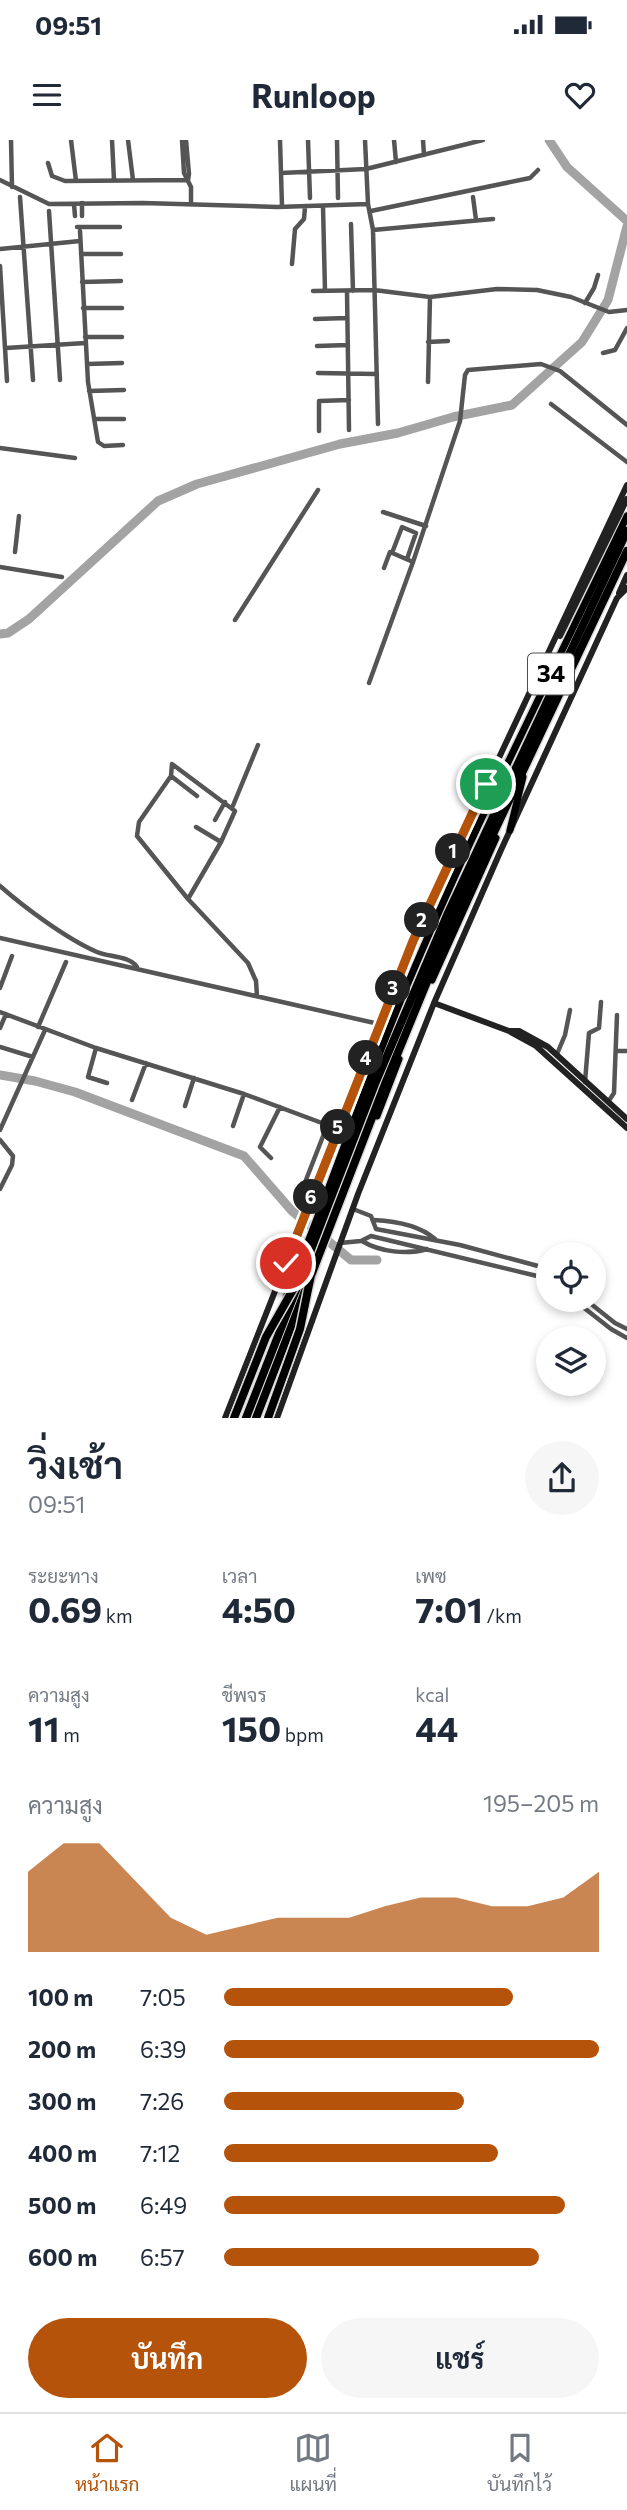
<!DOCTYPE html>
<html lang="th">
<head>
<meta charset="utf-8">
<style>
	body { margin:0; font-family:Commissioner,Sarabun,sans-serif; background:#f6f6f7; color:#1f2937; height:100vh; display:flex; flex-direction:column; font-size:26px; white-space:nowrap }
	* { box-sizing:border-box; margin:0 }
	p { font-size:23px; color:#747a83 }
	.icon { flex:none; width:38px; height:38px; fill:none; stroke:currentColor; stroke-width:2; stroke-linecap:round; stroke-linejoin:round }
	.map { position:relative; height:1278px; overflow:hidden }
	.details { display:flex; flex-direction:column; background:#fff; flex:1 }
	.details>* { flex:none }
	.fabs { position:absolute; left:536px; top:1102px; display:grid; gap:14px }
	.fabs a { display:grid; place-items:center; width:70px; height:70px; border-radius:50%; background:#fff; box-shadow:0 4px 10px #0003; font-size:35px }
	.pin { position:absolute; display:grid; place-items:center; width:60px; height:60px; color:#fff; margin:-30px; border:4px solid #fff; border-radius:50%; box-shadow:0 2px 7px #0007 }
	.km { position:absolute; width:35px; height:35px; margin:-18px; border-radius:50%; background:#222; color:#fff; font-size:19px; line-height:35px; text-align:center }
	.round { display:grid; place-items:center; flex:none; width:74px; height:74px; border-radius:37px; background:#f6f6f7 }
	.overview { display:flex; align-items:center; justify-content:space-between; height:119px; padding:0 28px }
	h1 { font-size:38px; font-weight:700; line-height:52px }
	.figures { display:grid; grid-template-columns:repeat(3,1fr); gap:10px; height:119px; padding:7px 28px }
	.figures div { display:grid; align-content:center }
	.figures b { font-size:35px; font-weight:700 }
	.figures small { font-size:19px; font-weight:400 }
	.figures p { font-size:19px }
	.chart { height:196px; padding:14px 28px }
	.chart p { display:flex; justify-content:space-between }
	.chart svg { width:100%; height:126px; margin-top:7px; fill:#b45309; opacity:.7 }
	.cta { display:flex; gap:14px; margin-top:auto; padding:14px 28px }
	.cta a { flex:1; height:80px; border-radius:42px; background:#b45309; color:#fff; font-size:28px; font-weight:700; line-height:80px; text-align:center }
	.cta a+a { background:#f6f6f7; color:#1f2937 }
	ul { padding:0 28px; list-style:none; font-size:23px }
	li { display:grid; grid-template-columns:112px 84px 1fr; align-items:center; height:52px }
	li i { height:18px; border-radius:9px; background:#b45309 }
	.status { display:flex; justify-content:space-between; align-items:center; height:49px; padding:0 35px; background:#fff; direction:ltr }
	.status svg { height:19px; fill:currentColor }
	header { display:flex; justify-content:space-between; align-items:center; height:91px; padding:0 28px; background:#fff; font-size:32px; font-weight:700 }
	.tabs { display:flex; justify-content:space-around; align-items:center; height:98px; border-top:2px solid #e0e1e3; background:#fff; font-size:19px; color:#747a83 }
	.tabs a { display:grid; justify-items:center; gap:4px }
	.tabs .selected { color:#b45309 }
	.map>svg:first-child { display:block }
</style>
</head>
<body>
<div class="status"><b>09:51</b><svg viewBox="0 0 49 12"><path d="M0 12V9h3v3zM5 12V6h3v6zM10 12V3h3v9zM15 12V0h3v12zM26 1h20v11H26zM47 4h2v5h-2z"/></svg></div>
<header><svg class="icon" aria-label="menu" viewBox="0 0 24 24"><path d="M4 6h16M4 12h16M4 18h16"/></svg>Runloop<svg class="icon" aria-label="heart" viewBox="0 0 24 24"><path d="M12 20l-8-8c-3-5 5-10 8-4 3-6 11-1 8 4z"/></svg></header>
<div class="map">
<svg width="627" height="1278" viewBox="0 0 627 1278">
	<rect width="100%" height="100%" fill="#fff"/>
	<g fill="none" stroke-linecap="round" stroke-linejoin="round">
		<!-- river -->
		<path stroke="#a3a3a3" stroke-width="9" d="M549,0l18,27 60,54
			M0,494l8,-1 21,-14 129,-118 39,-17 143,-40 58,-11 55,-16 59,-12 70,-63 26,-42 19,-74
			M0,935l35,6 40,11 169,64 48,55 59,49h26"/>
		<!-- trunk casing -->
		<g stroke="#dbdbdb" stroke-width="10">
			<path id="trunk" d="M482,670l11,-37
				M510,690l13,-53
				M432,840l64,-142
				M377,976l22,-57
				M287,1155c42,-102 76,-206 119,-307 67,-160 146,-315 221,-472"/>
		</g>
		<!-- motorway casing -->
		<g stroke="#dbdbdb" stroke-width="11">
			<path id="motorway" d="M300,1138l75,-194 72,-169 180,-384
				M246,1278l50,-128
				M256,1278l129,-334 67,-163 175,-370"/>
		</g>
		<!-- minor -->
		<path stroke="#555" stroke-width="4.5" d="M11,0l1,47
			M71,0l5,41
			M112,0l2,40
			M128,0l5,40
			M182,0l2,33 7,14v17
			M280,0l2,66
			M308,0l2,58
			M337,0l1,58
			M365,0l3,64 5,26 5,194
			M394,0l2,22
			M423,0l1,15
			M48,23l4,13 13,5 123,-1 1,-6 -3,-34
			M281,33l85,-4 117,-29
			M0,40l49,24 94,-1 134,4 91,-3
			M20,57l13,183
			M473,57l3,23
			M82,63v13
			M74,64l1,12
			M323,66l2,85
			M49,71l11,169
			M371,71l159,-33 8,-8
			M351,84l2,67
			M77,87h43
			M373,90l120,-11
			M80,91l8,151 10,60 6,4 19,-1
			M0,109l80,-8
			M81,114h40
			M292,124l3,-35 9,-10 1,-12
			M0,126l7,115
			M82,142l39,-1
			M313,151l61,-1 56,7 67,-8 40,1 34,7 38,15 18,-2
			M347,151l2,139
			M585,163l9,-15 4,-13
			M83,168h39
			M315,179l32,-1
			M85,197h37
			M428,202l20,-1
			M317,206l31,-1
			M6,208l79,-5
			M603,213l12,-3 12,-22
			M87,224l35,-1
			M318,233l58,1
			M428,242l2,-85
			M89,251l35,-1
			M551,264l76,58
			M94,279h30
			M319,291v-30l30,-1
			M0,308l75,10
			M383,372l43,14
			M15,412l4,-36
			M392,413l10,-26 14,6 -9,26
			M0,427l62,10
			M384,428l6,-16 23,10
			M235,480l83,-130
			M369,543l44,-121 47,-141 5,-46 3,-5 73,-6 19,7 67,54
			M171,636l1,-12 63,47 -14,31 -33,57
			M197,656l-26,-20 -32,46 -2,14 51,63 60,64 8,18 1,15
			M232,668l26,-63
			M215,680l10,-18
			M196,687l25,15
			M0,746c25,22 67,53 97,66 12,5 33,4 40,15
			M0,798l379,86
			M0,848l12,-32
			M0,872l96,36 148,46 94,35
			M38,887l28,-65
			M0,888l6,-14
			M0,907l33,10
			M96,908l-8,29 19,6
			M616,911h11
			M557,914l8,-19 5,-25
			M585,942l4,-49 10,-5 2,-26
			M132,960l14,-37
			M608,962l6,-9 3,-78
			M185,966l9,-28
			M233,986l11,-32
			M0,990l45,-100
			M0,1000l13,16 -1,9 -12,24
			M271,1018l-11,-11 20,-40
			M312,1055l-9,-5 1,-5 23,-59
			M353,1069l18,7 5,13 84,16 78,21 10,7
			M374,1080c21,1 45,5 61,19
			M362,1101c18,11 45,14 65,8
			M340,1103l21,-2 10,-5 166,40 11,6
			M574,1160l37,29 16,9
			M586,1160l29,23 12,6"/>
		<!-- secondary -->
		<path stroke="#222" stroke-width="6" d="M619,453l8,-18
			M560,496l67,-137
			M434,863l75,28 27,15 91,82
			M509,891h10l29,16 79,72
			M225,1278l188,-477 214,-456
			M277,1278l81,-224 76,-191 67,-153 116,-252 10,-10"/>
		<!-- trunk -->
		<use href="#trunk" stroke="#000" stroke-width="7"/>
		<!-- motorway -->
		<use href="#motorway" stroke="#000" stroke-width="8"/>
		<!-- motorway-bridge casing -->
		<g stroke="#dbdbdb" stroke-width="11" stroke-linecap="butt">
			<path id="motorway-bridge" d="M234,1278l32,-81 37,-65
				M268,1278l32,-89 11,-54"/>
		</g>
		<!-- motorway-bridge -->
		<use href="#motorway-bridge" stroke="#000" stroke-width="8"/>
	</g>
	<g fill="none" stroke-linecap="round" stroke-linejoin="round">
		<!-- route casing -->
		<g stroke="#fff" stroke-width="14">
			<path id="route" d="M286,1123l127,-322 73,-157"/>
		</g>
		<!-- route -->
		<use href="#route" stroke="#b45309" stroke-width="9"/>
	</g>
	<g text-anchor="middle" stroke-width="6" stroke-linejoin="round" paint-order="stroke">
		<!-- shield labels -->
		<rect fill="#fff" stroke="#4c4c4c" stroke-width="2" x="528" y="513.5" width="46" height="41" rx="5"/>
		<g font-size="24" font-weight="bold" fill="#000">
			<text x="551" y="542">34</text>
		</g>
	</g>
</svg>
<div class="fabs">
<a><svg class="icon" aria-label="locate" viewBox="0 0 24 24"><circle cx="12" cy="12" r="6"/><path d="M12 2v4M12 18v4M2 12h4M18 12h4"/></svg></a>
<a><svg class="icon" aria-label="layers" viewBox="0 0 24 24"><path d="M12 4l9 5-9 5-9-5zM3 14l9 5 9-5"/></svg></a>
</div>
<div class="pin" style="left:486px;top:644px;background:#1e9e55"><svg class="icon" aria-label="arrive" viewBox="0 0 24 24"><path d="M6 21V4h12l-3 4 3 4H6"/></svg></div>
<div class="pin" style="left:286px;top:1123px;background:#d93025"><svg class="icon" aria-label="check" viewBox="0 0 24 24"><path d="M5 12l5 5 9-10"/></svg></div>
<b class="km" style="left:453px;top:711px">1</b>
<b class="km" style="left:422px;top:780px">2</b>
<b class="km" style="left:393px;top:848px">3</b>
<b class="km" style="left:366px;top:918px">4</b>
<b class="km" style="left:338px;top:987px">5</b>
<b class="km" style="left:311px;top:1057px">6</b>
</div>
<section class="details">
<div class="overview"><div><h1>วิ่งเช้า</h1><p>09:51</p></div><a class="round"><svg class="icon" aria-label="share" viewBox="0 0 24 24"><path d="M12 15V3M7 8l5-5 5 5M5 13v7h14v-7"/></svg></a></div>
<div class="figures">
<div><p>ระยะทาง</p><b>0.69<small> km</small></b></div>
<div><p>เวลา</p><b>4:50</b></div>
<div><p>เพซ</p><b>7:01<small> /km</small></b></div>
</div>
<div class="figures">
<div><p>ความสูง</p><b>11<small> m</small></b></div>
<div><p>ชีพจร</p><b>150<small> bpm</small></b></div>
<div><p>kcal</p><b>44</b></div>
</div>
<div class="chart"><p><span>ความสูง</span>195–205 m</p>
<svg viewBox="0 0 160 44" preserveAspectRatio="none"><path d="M0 44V16L10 6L20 6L30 19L40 32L50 38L60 35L70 32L80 32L90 32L100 28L110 25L120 25L130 28L140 28L150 25L160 16V44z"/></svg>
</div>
<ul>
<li><b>100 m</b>7:05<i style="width:77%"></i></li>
<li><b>200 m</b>6:39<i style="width:100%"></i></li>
<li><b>300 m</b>7:26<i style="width:64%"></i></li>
<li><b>400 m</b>7:12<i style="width:73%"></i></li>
<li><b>500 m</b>6:49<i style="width:91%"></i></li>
<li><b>600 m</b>6:57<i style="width:84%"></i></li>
</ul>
<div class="cta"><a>บันทึก</a><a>แชร์</a></div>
</section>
<nav class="tabs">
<a class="selected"><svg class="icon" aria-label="home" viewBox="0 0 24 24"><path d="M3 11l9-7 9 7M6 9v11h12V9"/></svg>หน้าแรก</a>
<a><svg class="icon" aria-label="map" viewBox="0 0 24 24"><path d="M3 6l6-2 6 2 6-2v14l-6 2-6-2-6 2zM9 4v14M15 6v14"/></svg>แผนที่</a>
<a><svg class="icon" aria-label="saved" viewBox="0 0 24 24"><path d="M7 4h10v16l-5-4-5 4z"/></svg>บันทึกไว้</a>
</nav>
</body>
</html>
